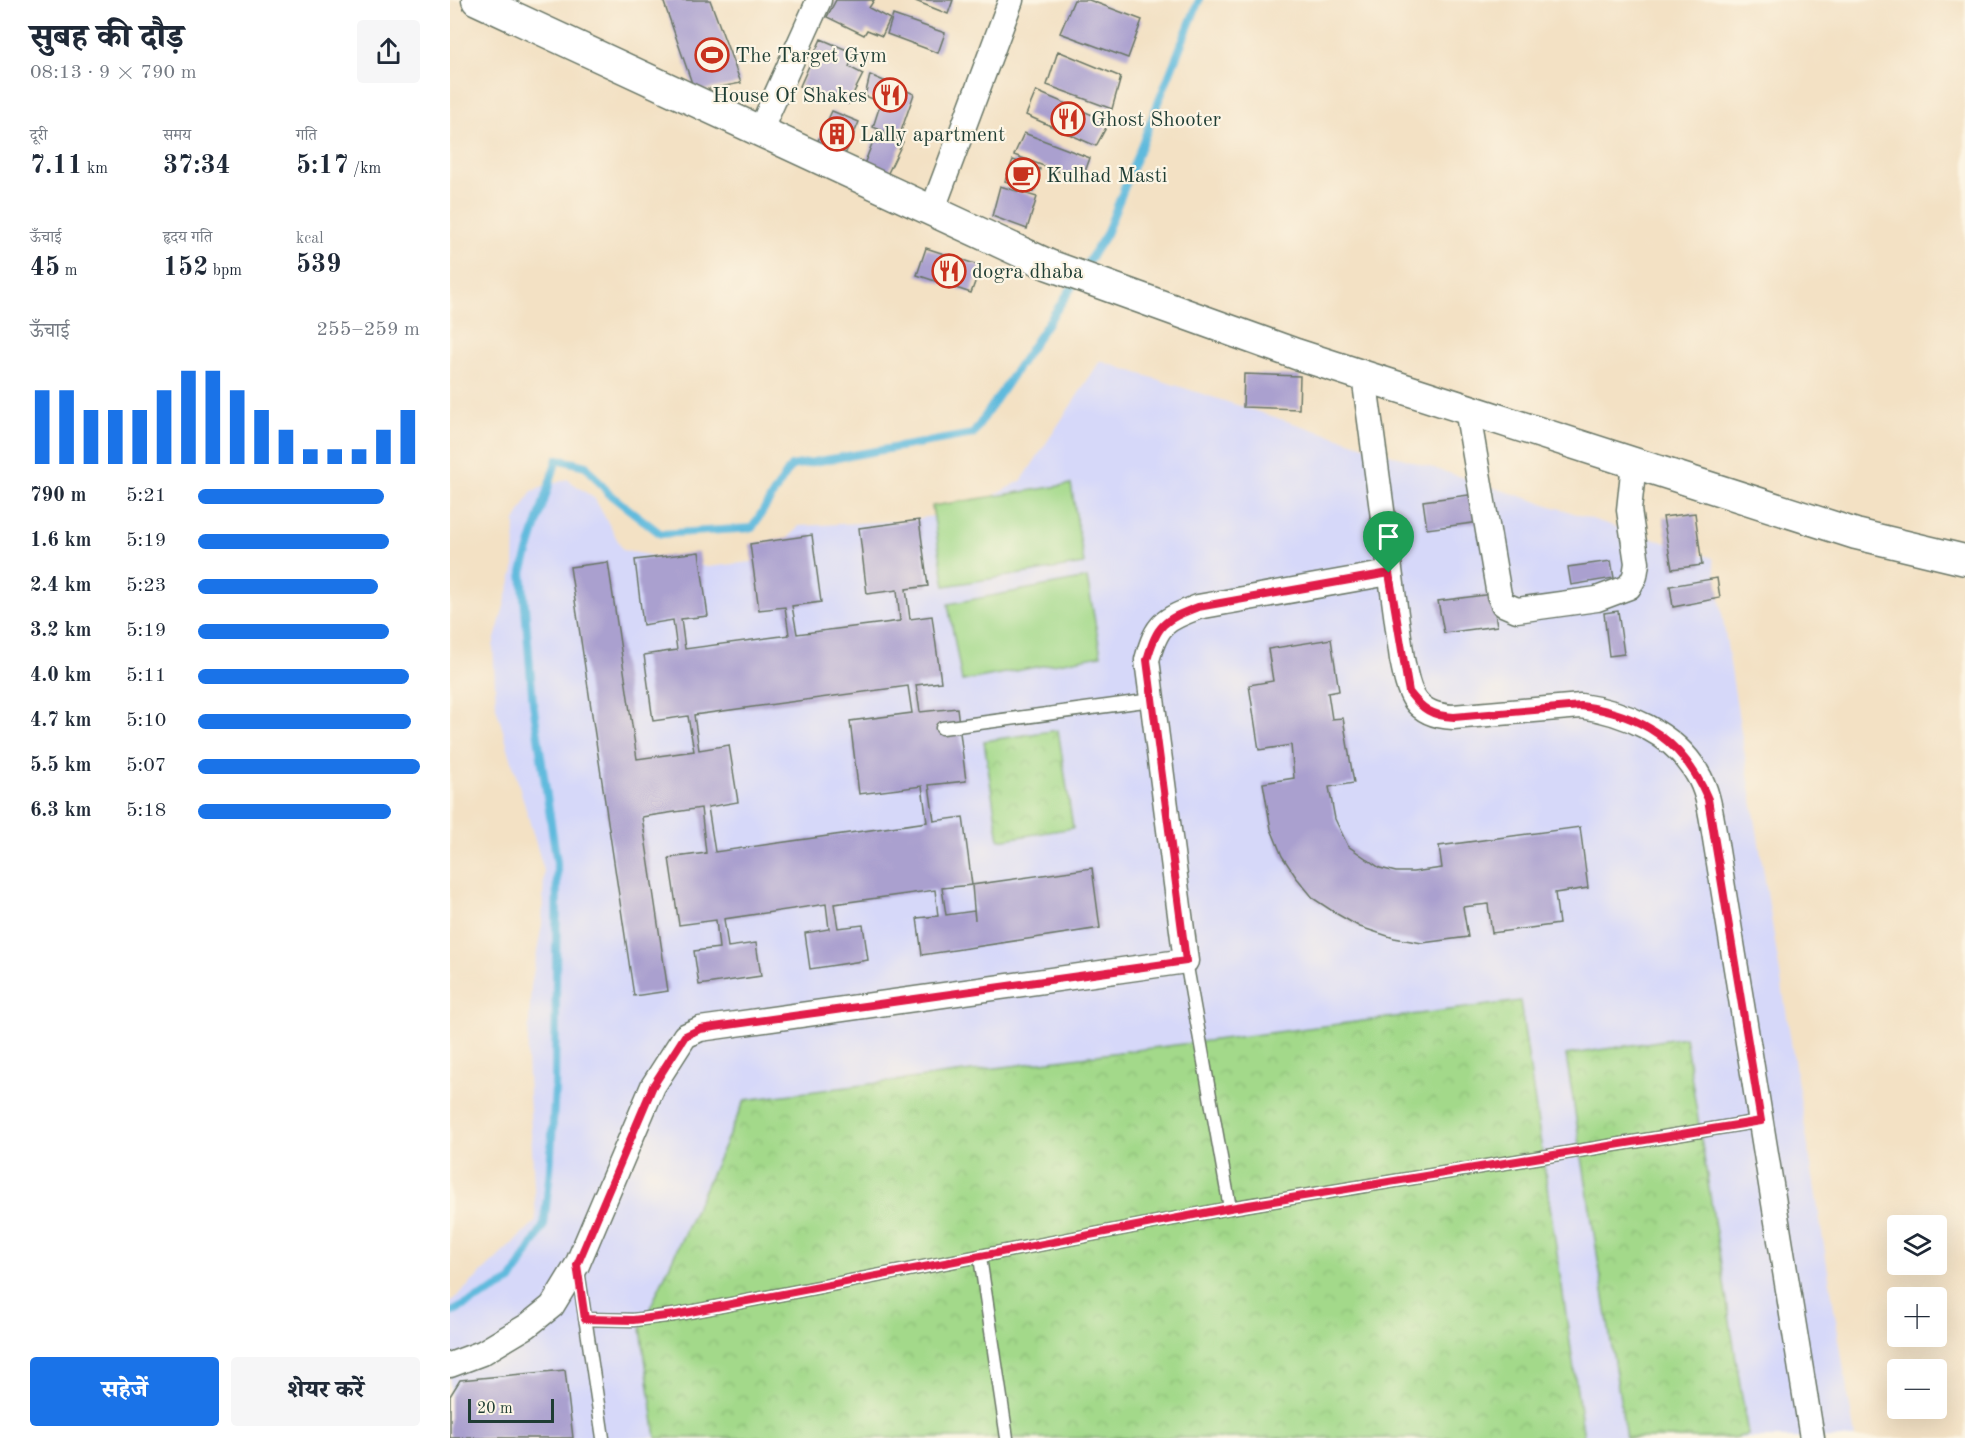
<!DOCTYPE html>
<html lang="hi">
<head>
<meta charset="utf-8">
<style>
	body { margin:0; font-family:"Old Standard TT","Noto Serif Devanagari",serif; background:#f6f6f7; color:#1f2937; height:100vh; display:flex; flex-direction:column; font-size:22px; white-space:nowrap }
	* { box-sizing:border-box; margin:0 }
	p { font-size:20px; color:#747a83 }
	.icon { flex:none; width:33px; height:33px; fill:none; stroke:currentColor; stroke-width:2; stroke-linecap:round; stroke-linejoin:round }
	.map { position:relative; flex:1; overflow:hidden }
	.sheet { display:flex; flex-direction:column; background:#fff; width:450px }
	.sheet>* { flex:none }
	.fabs { position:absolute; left:1437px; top:1215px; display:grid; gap:12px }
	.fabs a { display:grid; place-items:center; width:60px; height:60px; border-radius:6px; background:#fff; box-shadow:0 6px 24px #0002; font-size:30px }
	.scale { position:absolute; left:18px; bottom:15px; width:86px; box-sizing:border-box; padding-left:6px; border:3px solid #1f3d34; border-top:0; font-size:16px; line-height:21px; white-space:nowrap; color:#1f3d34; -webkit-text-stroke:4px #fcf5e5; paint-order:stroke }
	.pin { position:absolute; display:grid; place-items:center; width:51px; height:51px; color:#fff; margin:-62px -26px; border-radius:50% 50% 50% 0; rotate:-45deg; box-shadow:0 0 6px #0007 }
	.pin .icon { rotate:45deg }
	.round { display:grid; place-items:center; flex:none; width:63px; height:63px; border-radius:6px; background:#f6f6f7 }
	.head { display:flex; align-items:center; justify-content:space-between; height:102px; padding:0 30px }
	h1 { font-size:33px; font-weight:800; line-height:45px }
	.figures { display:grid; grid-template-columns:repeat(3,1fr); gap:9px; height:102px; padding:6px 30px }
	.figures div { display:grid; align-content:center }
	.figures b { font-size:26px; font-weight:800 }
	.figures small { font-size:16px; font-weight:400 }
	.figures p { font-size:16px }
	.chart { height:168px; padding:12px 30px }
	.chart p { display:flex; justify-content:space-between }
	.chart svg { width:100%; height:108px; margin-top:6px; stroke:#1a73e8; stroke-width:6 }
	.button { display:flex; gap:12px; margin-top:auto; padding:12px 30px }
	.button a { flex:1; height:69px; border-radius:6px; background:#1a73e8; color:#fff; font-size:24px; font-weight:800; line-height:69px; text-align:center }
	.button a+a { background:#f6f6f7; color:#1f2937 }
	ul { padding:0 30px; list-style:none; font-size:20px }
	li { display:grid; grid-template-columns:96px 72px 1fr; align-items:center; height:45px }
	li i { height:15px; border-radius:8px; background:#1a73e8 }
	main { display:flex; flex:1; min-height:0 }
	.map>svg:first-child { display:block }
</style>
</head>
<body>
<main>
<section class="sheet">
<div class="head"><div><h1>सुबह की दौड़</h1><p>08:13 · 9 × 790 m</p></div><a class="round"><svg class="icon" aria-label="share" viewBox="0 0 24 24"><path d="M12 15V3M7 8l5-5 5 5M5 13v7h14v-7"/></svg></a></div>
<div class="figures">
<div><p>दूरी</p><b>7.11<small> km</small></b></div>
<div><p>समय</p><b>37:34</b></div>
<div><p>गति</p><b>5:17<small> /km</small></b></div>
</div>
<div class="figures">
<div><p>ऊँचाई</p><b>45<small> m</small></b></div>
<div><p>हृदय गति</p><b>152<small> bpm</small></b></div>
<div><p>kcal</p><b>539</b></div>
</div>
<div class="chart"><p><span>ऊँचाई</span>255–259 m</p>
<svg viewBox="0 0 160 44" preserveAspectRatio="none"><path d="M5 44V14M15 44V14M25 44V22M35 44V22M45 44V22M55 44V14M65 44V6M75 44V6M85 44V14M95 44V22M105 44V30M115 44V38M125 44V38M135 44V38M145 44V30M155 44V22"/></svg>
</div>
<ul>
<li><b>790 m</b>5:21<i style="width:84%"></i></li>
<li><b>1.6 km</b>5:19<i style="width:86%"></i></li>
<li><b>2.4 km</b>5:23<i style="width:81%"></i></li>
<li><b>3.2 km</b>5:19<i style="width:86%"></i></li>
<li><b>4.0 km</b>5:11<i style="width:95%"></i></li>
<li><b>4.7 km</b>5:10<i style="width:96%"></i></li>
<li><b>5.5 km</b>5:07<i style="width:100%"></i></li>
<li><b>6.3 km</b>5:18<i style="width:87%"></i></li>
</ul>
<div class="button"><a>सहेजें</a><a>शेयर करें</a></div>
</section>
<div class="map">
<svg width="1515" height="1438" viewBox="0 0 1515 1438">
	<defs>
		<pattern id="park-crowns" width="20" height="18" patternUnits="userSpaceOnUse" patternTransform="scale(1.5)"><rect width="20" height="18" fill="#a3d98a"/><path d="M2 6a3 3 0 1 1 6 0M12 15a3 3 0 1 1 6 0" fill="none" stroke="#8cbb78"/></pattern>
	</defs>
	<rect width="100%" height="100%" fill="#fcf5e5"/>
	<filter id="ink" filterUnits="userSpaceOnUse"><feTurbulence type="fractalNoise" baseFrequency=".0167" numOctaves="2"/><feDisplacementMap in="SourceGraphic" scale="12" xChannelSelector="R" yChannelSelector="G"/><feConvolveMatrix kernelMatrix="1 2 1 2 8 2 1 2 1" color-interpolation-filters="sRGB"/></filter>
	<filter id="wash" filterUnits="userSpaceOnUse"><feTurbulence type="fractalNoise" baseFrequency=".008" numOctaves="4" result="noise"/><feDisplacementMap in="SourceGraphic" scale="24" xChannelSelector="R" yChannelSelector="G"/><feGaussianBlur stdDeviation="1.35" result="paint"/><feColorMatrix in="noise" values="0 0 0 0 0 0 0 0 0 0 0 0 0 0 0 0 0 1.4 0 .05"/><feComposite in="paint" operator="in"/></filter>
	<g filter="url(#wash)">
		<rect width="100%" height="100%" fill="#f3e1c4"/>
		<!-- built -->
		<path fill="#d6d8f9" d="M650,361l613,197 142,880h-1405v-135l86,-82 -9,-162 4,-73 11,-62 2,-53 -48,-164 -3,-61 21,-76 1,-49 17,-30 35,-12 28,20 28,51 85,17 61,-7 30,-34 104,-5 62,-10 57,-31z"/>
		<!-- green -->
		<path fill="#a3d98a" stroke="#618b5f" stroke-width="1.5" d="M621,484l13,80 -139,22 -13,-80z
			M637,578l14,77 -139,26 -14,-77z"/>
		<!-- park -->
		<path fill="url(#park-crowns)" stroke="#618b5f" stroke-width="1.5" d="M608,730l15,98 -74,12 -15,-99z
			M1070,1001l64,437h-928l-15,-110 104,-228z
			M1235,1037l63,398 -16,3h-106l-60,-383z"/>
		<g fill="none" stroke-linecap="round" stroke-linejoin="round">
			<!-- stream -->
			<path stroke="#5fbadd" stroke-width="8" d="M633,270l23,-36 93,-234
				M0,1313l61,-32 33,-56 6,-55 5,-82 2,-225 -24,-160 -11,-131 35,-113 29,7 23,28 52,40 91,-6 39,-62 182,-32 103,-153"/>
		</g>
		<g id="blocks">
			<!-- building -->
			<path fill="#aaa0cf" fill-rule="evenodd" d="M213,0h47l31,83 -46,9z
				M386,0h38l-5,8 21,11 -8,17 -15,-6 -3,5 -37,-18z
				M463,0h40l-5,14z
				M624,0h15l53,20 -14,38 -68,-25z
				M443,15l52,18 -7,20 -51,-19z
				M371,39l33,14 -5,14 14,7 -15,30 -48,-18z
				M608,51l63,26 -9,32 -65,-24z
				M420,75l44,19 -15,43 -26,-10 8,-25 -16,-6z
				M586,91l73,31 -13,24 -70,-31z
				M382,111l27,11 -16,37 -28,-12z
				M427,131l26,11 -17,35 -23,-10z
				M574,133l66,25 -8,22 -68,-25z
				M563,160l27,9 -6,23 -29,-11z
				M550,186l37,11 -10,32 -35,-13z
				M476,248l55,18 -10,27 -54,-18z
				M794,374l56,2 -1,33 -56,-2z
				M1026,494l4,28 -53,7 -4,-28z
				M1245,513l7,52 -30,4 -9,-52z
				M469,520l9,66 -22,3 4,30 22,-3 9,66 -25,3 4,27 37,-4 9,73 -37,4 5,36 29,-4 9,68 -30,3 4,27 28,-4 1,9 -3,-35 120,-17 8,60 -178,27 -5,-37 21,-2 -3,-26 -101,14 4,24 25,-3 5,35 -58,9 -5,-36 24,-4 -3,-25 -102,15 4,28 28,-4 5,33 -62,9 -5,-34 25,-3 -3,-28 -37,5 -10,-67 37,-5 -5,-45 -59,9 26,174 -34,5 -64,-429 38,-5 29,197 57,-8 -6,-35 -35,5 -9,-66 33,-5 -4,-30 -30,5 -8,-65 64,-8 9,64 -27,3 4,30 104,-14 -4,-28 -26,3 -9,-66 62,-9 9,67 -29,4 5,28 103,-13 -3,-31 -30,4 -8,-66zM458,686l4,27 -62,8 9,73 63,-8 5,36 -212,30 -7,-45 30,-5 -9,-57 -30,5 -5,-35z
				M1161,561l3,17 -43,7 -3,-18z
				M1267,578l3,20 -47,9 -3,-21z
				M1042,594l5,32 -53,7 -6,-32z
				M1168,611l6,43 -15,2 -5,-43z
				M881,639l8,52 -11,2 4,26 11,-1 11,65 -25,4 6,32 13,27 32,22 16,4h17l29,-4 -3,-22 141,-19 8,61 -33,5 4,31 -67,9 -4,-29 -25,3 5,30 -46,6 -28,-5 -34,-11 -23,-13 -23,-15 -18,-22 -14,-21 -11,-27 -8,-46 31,-5 -3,-33 -32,5 -10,-65 24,-4 -5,-32z
				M115,1370l8,68h-123v-42l10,-16z"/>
		</g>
	</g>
	<g filter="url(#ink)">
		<use href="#blocks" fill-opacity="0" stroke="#697666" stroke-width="1.5"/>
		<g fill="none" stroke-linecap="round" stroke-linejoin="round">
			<!-- service casing -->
			<g stroke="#697666" stroke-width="15">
				<path id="service" d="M492,728l210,-28
					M736,961l44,247
					M530,1257l27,181
					M128,1270l25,168
					M135,1319l48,1 41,-5 556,-107 531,-87"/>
			</g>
			<!-- minor casing -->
			<g stroke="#697666" stroke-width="27">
				<path id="minor" d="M309,133l60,-133
					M482,211l79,-211
					M914,376l38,283c7,34 11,56 51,58l128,-11c43,6 93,27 116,67 10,16 13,35 16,53l99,612
					M1017,409l32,186 4,9 14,6 80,-11 32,-12 6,-11 2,-13 -8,-53 5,-47
					M0,1365l32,-12 45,-27 25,-20 25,-41 76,-179 32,-50 15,-7 486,-68 -39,-301c10,-37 17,-40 51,-53l191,-34"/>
			</g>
			<!-- tertiary casing -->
			<g stroke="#697666" stroke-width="33">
				<path id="tertiary" d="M27,0l572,265 247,89 338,109 222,71 109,26"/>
			</g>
			<!-- service -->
			<use href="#service" stroke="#fff" stroke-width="12"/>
			<!-- minor -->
			<use href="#minor" stroke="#fff" stroke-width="24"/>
			<!-- tertiary -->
			<use href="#tertiary" stroke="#fff" stroke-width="30"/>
		</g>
	</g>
	<g fill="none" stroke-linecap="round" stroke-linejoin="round" filter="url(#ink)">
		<!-- route casing -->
		<g stroke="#fff" stroke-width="12">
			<path id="route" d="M939,573l20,119c13,17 23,24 45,25l127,-11c61,8 103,36 127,93l53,322 -531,87 -556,107 -41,5 -48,-1 -8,-54 76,-179 32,-50 15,-7 486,-68 -39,-301c10,-36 17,-40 51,-53z"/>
		</g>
		<!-- route -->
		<use href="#route" stroke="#e11d48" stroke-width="8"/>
	</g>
	<!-- icons -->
	<defs>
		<g id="stadium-ring" transform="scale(1.725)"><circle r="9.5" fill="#fcf5e5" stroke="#c8321e" stroke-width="1.5"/><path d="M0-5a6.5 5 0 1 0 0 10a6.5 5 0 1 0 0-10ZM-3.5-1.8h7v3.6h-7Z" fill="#c8321e"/></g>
		<g id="restaurant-ring" transform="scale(1.725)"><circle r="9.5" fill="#fcf5e5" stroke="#c8321e" stroke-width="1.5"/><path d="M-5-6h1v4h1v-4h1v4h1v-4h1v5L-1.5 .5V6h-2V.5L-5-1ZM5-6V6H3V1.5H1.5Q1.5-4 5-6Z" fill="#c8321e"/></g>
		<g id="building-ring" transform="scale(1.725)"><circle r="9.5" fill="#fcf5e5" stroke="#c8321e" stroke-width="1.5"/><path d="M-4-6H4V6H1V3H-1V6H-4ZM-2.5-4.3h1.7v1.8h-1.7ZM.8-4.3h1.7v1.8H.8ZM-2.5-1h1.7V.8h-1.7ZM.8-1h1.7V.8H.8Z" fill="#c8321e"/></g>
		<g id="cafe-ring" transform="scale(1.725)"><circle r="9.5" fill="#fcf5e5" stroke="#c8321e" stroke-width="1.5"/><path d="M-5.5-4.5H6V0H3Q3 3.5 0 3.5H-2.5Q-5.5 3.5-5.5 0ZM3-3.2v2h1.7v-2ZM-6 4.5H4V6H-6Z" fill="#c8321e"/></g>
	</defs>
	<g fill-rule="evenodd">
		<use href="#stadium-ring" x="262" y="55"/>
		<use href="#restaurant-ring" x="440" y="95"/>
		<use href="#restaurant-ring" x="618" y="119"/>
		<use href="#building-ring" x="387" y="134"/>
		<use href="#cafe-ring" x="573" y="175"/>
		<use href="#restaurant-ring" x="499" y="271"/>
	</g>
	<g text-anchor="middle" stroke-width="4.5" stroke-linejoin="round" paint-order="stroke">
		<!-- poi labels -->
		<g font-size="21" fill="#1f3d34" stroke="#fcf5e5" text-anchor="start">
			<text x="285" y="62">The Target Gym</text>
			<text x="417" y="102" text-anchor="end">House Of Shakes</text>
			<text x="641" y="126">Ghost Shooter</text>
			<text x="410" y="141">Lally apartment</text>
			<text x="596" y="182">Kulhad Masti</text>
			<text x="522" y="278">dogra dhaba</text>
		</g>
	</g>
</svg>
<div class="fabs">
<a><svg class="icon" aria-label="layers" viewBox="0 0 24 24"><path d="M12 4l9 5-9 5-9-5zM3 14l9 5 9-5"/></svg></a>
<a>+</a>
<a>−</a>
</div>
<div class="scale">20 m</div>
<div class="pin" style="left:939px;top:573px;background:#1e9e55"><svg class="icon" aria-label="arrive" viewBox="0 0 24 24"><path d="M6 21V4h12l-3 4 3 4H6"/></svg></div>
</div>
</main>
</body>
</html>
